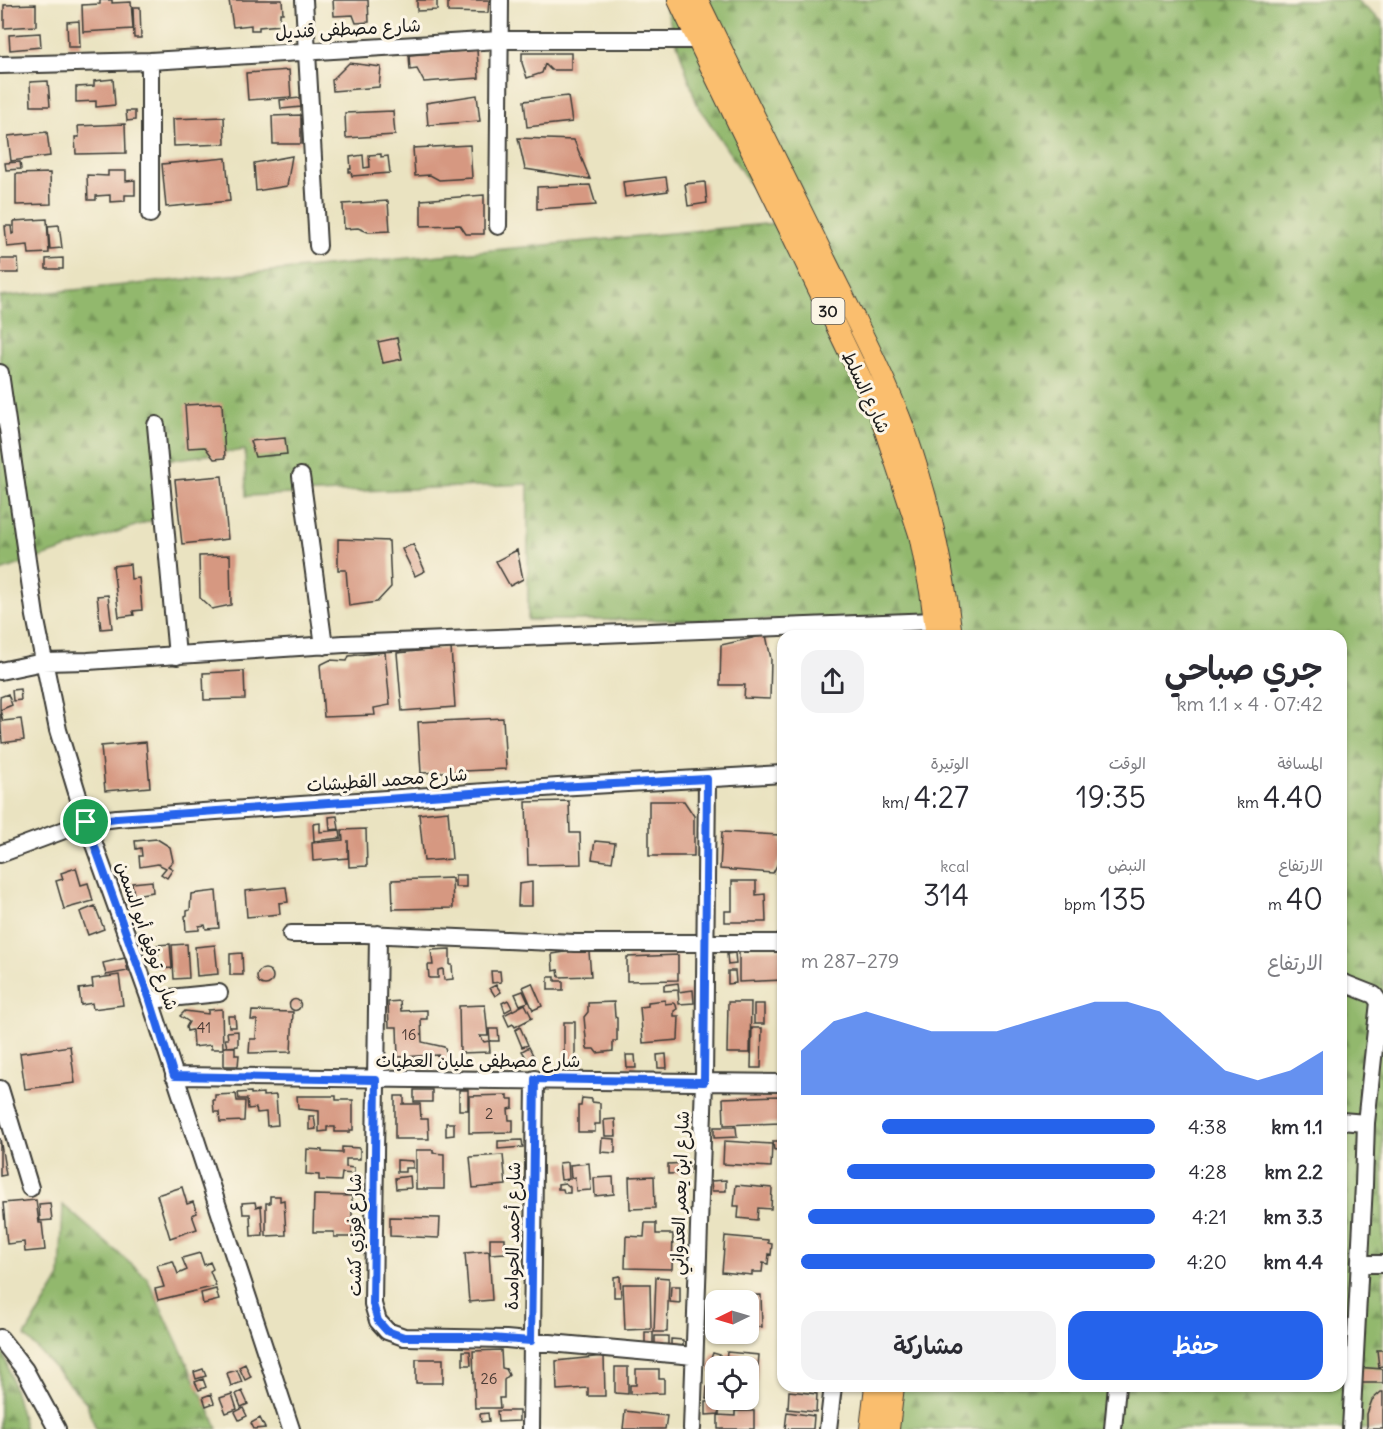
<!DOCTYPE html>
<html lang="ar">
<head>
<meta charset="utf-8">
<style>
	body { margin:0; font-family:Delius,"Playpen Sans Arabic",sans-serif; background:#f2f2f3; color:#2b2b33; direction:rtl; height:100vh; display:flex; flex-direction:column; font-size:22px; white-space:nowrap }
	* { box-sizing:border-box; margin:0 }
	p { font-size:20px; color:#7c7c81 }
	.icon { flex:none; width:33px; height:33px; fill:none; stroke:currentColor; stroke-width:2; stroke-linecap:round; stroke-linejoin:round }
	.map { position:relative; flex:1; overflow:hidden; direction:ltr }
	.details { position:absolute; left:777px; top:630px; width:570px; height:762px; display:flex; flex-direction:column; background:#fff; border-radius:18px; box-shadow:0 2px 4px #0004; direction:rtl }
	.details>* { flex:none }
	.needle { width:39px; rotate:265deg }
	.tools { position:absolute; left:705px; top:1290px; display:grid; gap:12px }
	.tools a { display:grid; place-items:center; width:54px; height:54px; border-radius:12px; background:#fff; box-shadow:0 2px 4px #0004; font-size:30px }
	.pin { position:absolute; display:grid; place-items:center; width:51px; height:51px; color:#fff; margin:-26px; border:3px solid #fff; border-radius:50%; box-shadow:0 2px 6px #0007 }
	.round { display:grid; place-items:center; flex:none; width:63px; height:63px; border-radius:18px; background:#f2f2f3 }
	.headline { display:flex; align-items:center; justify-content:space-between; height:102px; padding:0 24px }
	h1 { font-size:33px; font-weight:600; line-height:45px }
	.metrics { display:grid; grid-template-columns:repeat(3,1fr); gap:9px; height:102px; padding:6px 24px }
	.metrics div { display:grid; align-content:center }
	.metrics b { font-size:30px; font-weight:600 }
	.metrics small { font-size:16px; font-weight:400 }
	.metrics p { font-size:16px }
	.chart { height:168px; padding:12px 24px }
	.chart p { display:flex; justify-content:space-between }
	.chart svg { width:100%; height:108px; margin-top:6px; fill:#2563eb; opacity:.7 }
	.action { display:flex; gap:12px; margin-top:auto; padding:12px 24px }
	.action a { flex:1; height:69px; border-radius:18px; background:#2563eb; color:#fff; font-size:24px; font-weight:600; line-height:69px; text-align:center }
	.action a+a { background:#f2f2f3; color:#2b2b33 }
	ul { padding:0 24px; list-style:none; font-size:20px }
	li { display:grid; grid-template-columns:96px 72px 1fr; align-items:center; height:45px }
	li i { height:15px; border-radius:8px; background:#2563eb }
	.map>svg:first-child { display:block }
</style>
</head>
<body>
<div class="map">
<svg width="1383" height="1429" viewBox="0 0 1383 1429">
	<defs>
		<pattern id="forest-firs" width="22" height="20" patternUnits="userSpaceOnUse" patternTransform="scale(1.5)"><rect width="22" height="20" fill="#92b86d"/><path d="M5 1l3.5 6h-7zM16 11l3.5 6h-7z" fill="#769559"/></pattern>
	</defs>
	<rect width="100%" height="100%" fill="#fcf5e5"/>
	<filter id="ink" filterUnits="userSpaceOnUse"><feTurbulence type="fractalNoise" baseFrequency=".0167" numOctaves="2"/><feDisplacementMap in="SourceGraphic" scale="12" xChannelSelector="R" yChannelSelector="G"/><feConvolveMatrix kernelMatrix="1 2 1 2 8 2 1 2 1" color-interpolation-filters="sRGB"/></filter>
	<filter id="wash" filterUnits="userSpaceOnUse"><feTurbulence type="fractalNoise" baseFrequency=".008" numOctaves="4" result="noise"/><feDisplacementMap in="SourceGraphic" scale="24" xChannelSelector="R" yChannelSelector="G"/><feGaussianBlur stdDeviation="1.35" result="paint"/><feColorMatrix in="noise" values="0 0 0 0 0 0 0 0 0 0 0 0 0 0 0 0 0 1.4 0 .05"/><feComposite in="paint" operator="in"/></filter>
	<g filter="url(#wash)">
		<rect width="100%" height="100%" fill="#eae3c1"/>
		<!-- forest -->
		<path fill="url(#forest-firs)" stroke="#576a44" stroke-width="1.5" d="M663,0h693l27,22v1407h-516l3,-43h471v-750h-428l-2,-16h-383v-136l-282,12 -1,-46 -91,12 11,54 -165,55v-274l776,-74 -79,-119z
			M63,1205l84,73 71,151h-122l-10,-27 -61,-66 35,-59z
			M0,1338l25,91h-25z"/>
		<g id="blocks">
			<!-- building -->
			<path fill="#d69881" d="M100,0h12v3l19,-1 2,27 -50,3 -1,-27 18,-1z
				M229,0h53l1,13h-3v12l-21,2v3h-8v-5l-18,2z
				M333,0h35l1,22 -13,1 -3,-8 -19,1z
				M417,0h20v10l-20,1z
				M448,0h41l-1,13 -40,-1z
				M36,4v22l-32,2v-23z
				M133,7h7l1,31h-7z
				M79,21l1,26h-12l-1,-25z
				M40,33l1,14 -31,3 -1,-15z
				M477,50l2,28 -55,4 -7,-13 -7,1 -1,-15z
				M522,53h49v17h-20l-6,-6 -3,9 -15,5 -5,-15z
				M349,63l32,4 -2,20 -46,4 -1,-11z
				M289,70l2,27 -43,3 -2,-27z
				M113,79l2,26 -19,2v-6l-20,1v-15l18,-1v-5z
				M48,81l2,25h-19l-1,-24z
				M477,95l3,26 -52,4 -2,-22z
				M568,96l4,26 -45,5 -3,-26z
				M300,98l1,9 -20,2 -1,-9z
				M126,111h9v9l-8,1z
				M393,111l2,24 -49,3 -1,-25z
				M301,115v29h-28l-1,-28z
				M224,117l1,27 -51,2 -1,-27z
				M125,124l1,29 -50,1 -1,-17h4l-1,-11z
				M47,132l3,24 -39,5 -3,-25z
				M518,138l56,2 16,39 -65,-10z
				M470,145l2,33 -33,2 -9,-5 -15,1 -2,-28z
				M381,154v3l7,-1 2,17 -38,3 -1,-4h-2v-3h2l-1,-12 13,-2 1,13 6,-1 -1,-12z
				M292,156l-5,30 -31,5 -2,-28z
				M226,158l4,43 -64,6 -4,-43z
				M20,162l1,7 -15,1 -1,-7z
				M108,171h18v10l9,-1v15h-10v6l-15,1v-7l-14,1v4h-8l-1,-25 21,1z
				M50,173l1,31 -35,1v-31z
				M666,177l2,14 -43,6 -2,-15z
				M705,182l2,21 -19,3 -3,-22z
				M590,185l6,20 -59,4v-22z
				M484,195v39h-18l-6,-9 -39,1v-26z
				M388,201l2,30 -22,1 -10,-4 -14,1 -1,-25z
				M47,219l2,34 -20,1 -1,-9 -21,2 -2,-21h6l1,8 2,-1v-12z
				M59,225l3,23 -12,1 -2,-23z
				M63,258v11h-17v-10z
				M0,259h18l1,14h-19z
				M397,338l5,21 -19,4 -5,-21z
				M222,403l3,55 -11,1 -9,-12 -17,1 -3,-43z
				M285,438l2,16 -32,3 -5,-16z
				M222,476l6,63 -46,5 -7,-64z
				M338,539l51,2 2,46 -14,15 -28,4 -3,-36h-8z
				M413,544l12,27 -10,5 -13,-27z
				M517,550l6,29 -13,7 -14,-25z
				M230,555l1,50 -19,4 -12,-11 -1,-42z
				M130,564l1,15 8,-1 3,32 -9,1 1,4 -15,2 -6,-51z
				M108,595l4,33 -11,1 -4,-33z
				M766,635l5,24 -1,40 -26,-1 1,-13h-25l1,-40z
				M451,648l4,59 -53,4 -5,-58z
				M385,652l5,53 -16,3 1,7 -51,2 -4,-52 10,-5 17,1 2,-5z
				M244,671l1,28 -41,1 -1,-27z
				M20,689l1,11 -8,1 -1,-11z
				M8,694l4,11 -12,5v-13z
				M0,710l3,11 18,-2 3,21 -22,3z
				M503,718l3,51 -85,4 -3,-51z
				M146,742l4,45 -45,4 -4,-45z
				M569,801l1,32h10l1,31 -53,1 -2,-63z
				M649,801h35l10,15v40h-45z
				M448,811l4,48 -28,2 -5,-47z
				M337,816l2,13 -9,1 -1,-13z
				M320,823v9l20,-2 1,8 -27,3 -1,-17z
				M366,829l1,37 -18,1 -1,-27v18l-35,3 -1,-18 31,-3 -1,-10z
				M722,832l58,3 2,8 -1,14 -8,16 -53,-4z
				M157,839l13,8 3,14 -5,5 5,3 -6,9 -6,-4 5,-6 -8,-4 -18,3 -1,-11h3l-1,-8 -5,1 -1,-8z
				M595,841l20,2 -3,19 -20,-3z
				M76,868l5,17 7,-2 5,18 -29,8 -8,-28 7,-2 -2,-6z
				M455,875h11v12h-11z
				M452,878l1,30 -60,1 -1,-29z
				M152,881l1,11 -19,3 -2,-12z
				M732,881h24v14l9,-1 1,28h-41v-11h7z
				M532,882v24h-14l1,-22z
				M286,887l2,15 -9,1 1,11 -33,3 -2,-26z
				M216,891l3,37 -13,1 -1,-4 -6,1v4l-13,1 -1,-15 2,-1v-4l3,-1 1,-16z
				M95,906l9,23 -16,6 -8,-23z
				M170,944l2,24 -13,1 -2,-24z
				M187,944l2,34 -15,1 -2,-34z
				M215,945l3,29 -21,2 -2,-29z
				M450,949v16h2l1,14 -9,1 -1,-11 -5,1v8h-9l-1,-13h5l-2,-15z
				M783,949v31l-44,2v-32z
				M579,950l10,2 2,24 -32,1 -1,-7 -5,1 -1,-17z
				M242,953l1,22h-13v-21z
				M735,953l1,11 -8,1 -1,-11z
				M678,955v25l-51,1v-24z
				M125,958l3,13 -22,4 -3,-12z
				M257 977a8 8 0 1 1 16 0a8 8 0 1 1-16 0Z
				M491,971h9l1,11 -9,1z
				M728,971h7l1,12 -8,1z
				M119,975l4,30 -30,4 -1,-6 -11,2 -2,-16 14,-2 -1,-8z
				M548,977h7v4h8v9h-15z
				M532,983l10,23 -9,4 -10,-23z
				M678,983l1,7 -15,1v-6z
				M496,985l5,7 -6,4 -5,-8z
				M693,990l1,13 -15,1 -1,-12z
				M523,991l5,11 -8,3 -5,-11z
				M289.5 1005a5.5 5.5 0 1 1 11 0a5.5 5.5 0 1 1-11 0Z
				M508,1000l4,8 -7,4 -3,-9z
				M665,1000v4l8,-1 3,2 1,4 -3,2v5h5l-1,24 -35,3 -3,-36 8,-1v-4z
				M400,1001l1,10 26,-1v9h-6l1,23 22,5 3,6 1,13h-9v-11l-41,2 -1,-30h-8l-1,-25z
				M614,1002l1,15 2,1v23h-4v10l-16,2 -3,-4h-7l-3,-32 4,-5v-9z
				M728,1002h23l-1,51h-23z
				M525,1004l7,14 -17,9 -2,-3 -4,2 -5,-11z
				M754,1004h10v20h-10z
				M485,1005l3,31h-8l4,6 5,-1 1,11 -30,1 -1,-47z
				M222,1009l1,40h-12v-4l-18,2 -1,-17 -5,1 -1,-4 3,-5 -9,-6 5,-5 23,3v-4z
				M252,1011l41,1 -2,40 -42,1 1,-14h6l1,-19h-6z
				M228,1016h7l1,11h-7z
				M564,1022h11v45h-11z
				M520,1027l8,18 -6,2 -7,-17z
				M752,1028h10l-1,40h-10z
				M489,1029h9l1,12h-9z
				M238,1031v15l-11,1 -2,-8h3l-1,-7z
				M70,1046l5,37 -50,6 -5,-36z
				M224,1047h11v8h4l-1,11h-14z
				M529,1047l7,14 -6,3 -8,-13z
				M666,1054l1,14h-9l-1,-13z
				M626,1055h9l1,13h-9z
				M414,1090h18v12h-18z
				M459,1090h9v20h-9z
				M251,1092v2l12,-1v3l13,-1 2,30 -11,1 -1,-14 -9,1 -1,-5 -8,1 -1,-10h-8l-1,-6z
				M236,1094l1,7h8l-1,20 -24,1 -1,-10h-5l-1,-12h2v-5z
				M508,1095v4h5v9l-5,1 1,11h4v12l-44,1v-37z
				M297,1096h39v4h17v30h-3v2h-15v-5h-8v4l-8,1v-21l-21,-2z
				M395,1096h9v8h-3h19l1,15h7l1,20h-34z
				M779,1096l1,27 -56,2 -1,-27z
				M582,1098l10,1v3l8,1v21h-5v8h-17v-26h3z
				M309,1116h5l2,13 -7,1z
				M615,1119l1,17h-11l-1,-16z
				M446,1123h8v12l-8,1z
				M714,1127h22l1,10 -23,1z
				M0,1138l6,37 -6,1z
				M602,1138l13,1v14l-14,-1z
				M522,1140l1,7 -25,2v-8z
				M724,1141l48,3 -1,23 -48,-3z
				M773,1141h10v8l-9,1z
				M342,1147l18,1v11h-14v8l8,1v6l-12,-1 -1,8 -22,-1v-5l-13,-1 1,-25 15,1v2l20,1z
				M416,1150h17v3l11,1v35h-28z
				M503,1155l3,30 -33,3 -3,-31z
				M397,1160l16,1v7h-8v4h-8z
				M568,1162l1,17 -8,1 -2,-17z
				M589,1163l2,27 -15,1 -1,-14 -4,1 -1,-13z
				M689,1163v10l-21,1v-10z
				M410,1176l1,12 -15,1 -1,-11z
				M654,1176l1,32 -25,1 -1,-32z
				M613,1177l1,17 -19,2 -1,-18z
				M726,1180v11h-14l-1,-10z
				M565,1183l5,4v6h-6l-1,-4h-5v-5z
				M736,1185l36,3 -1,21 -13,-1 -1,12 -19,-2 1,-12h-5z
				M182,1187l5,17 6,-2 4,11 -5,2 5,14 -27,9 -13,-43z
				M314,1195l38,1v41h-18v-5h-21z
				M270,1196h10v5l4,-1 2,35 -20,1v-33h4z
				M36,1200l3,23h3l3,27 -20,2 -1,-10 -17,2 -4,-41z
				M255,1202l1,5 5,-1 2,29 -12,1 -1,-22h-7l-1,-11z
				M50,1203l2,17 -12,1 -1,-17z
				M390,1217l50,1 -1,20 -49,-2z
				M645,1223h11v11h17l-1,35 -47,-1 1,-32 18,1z
				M725,1236l43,4v3l4,1 -1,11 -2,-1 -1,10 -5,-1 -1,9h-10v3l-30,-3z
				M490,1238h15v15l-15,1z
				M489,1251l3,49 -23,2 -4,-49z
				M200,1253l4,12 6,-3 3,7 -3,2 6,15 -58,14 -3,-11 9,-2 -7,-22 16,-4 5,13 9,-4 -5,-12z
				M620,1276l1,21h-7v-20z
				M656,1277l13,1 -2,54h-13z
				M623,1284h27l1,45 -26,1z
				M671,1286h9v17l-10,-1z
				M216,1289l3,11 -16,4 -2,-11z
				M761,1295l1,32h-14v-27h-27v-4z
				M645,1332h8v12l-8,1z
				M655,1336h13v9h-13z
				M671,1339l12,1v8h-12z
				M501,1350l1,18 4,1 3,6 -5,5v18h-5l1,10h-25l-2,-57z
				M1377,1350h6v16l-4,1z
				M463,1351h7l1,14h-8z
				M727,1352l32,3 -3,35h-8v-24h-29v-8l7,1z
				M713,1353l7,2 -6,16 -7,-2z
				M604,1356l1,40h-17v-8l-31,2 -1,-29z
				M416,1359h27v24h-27z
				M245,1364l6,13 -6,3 -6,-13z
				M615,1367h13v27l-13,-1z
				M1355,1367l28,2v14h-27z
				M203,1369l3,7 -10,3 -2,-7z
				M636,1369h23v10h5v14l-34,1v-9h6z
				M237,1370l5,12 -11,4 -4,-13z
				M203,1379l3,8 -7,3 -4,-8z
				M707,1387l9,1v12l-10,-1z
				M242,1391l6,13 -7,3 -5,-13z
				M789,1391l28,3 -1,18 -28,-3z
				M1381,1392h2v37h-16v-15l5,-14z
				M211,1394l3,9 -8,3 -3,-9z
				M232,1394l5,15 -11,4 -6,-15z
				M719,1401v13l-13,1v-13z
				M243,1408l4,8 -8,4 -4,-8z
				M497,1411h22v10l-21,1z
				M625,1411l42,5 -2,13h-42z
				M735,1411h19v18h-36v-14l17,1z
				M787,1412l27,4 -1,13h-28z
				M488,1413l1,8 -8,1 -1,-8z
				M260,1418l5,10 -11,1 -3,-6z"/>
		</g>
	</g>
	<g filter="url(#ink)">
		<use href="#blocks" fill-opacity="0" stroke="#3b3a35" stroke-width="1.5"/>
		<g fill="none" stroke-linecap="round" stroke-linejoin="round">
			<!-- minor casing -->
			<g stroke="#3b3a35" stroke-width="20">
				<path id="minor" d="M304,0l14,246
					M150,61v153
					M0,65l150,-4 349,-21h199
					M498,226l2,-226
					M0,373l35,243 23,114 28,92 64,178 141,429
					M156,425l21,231
					M301,476l23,170
					M0,671l43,-9 45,-1 256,-17 590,-23
					M0,854l86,-32 31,-4 441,-31 225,-13
					M291,934h74l210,9h208
					M378,934l-5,370 5,17 9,10 17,6 102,2 188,17
					M1341,982l33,13 5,7 -13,121 -2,62 -13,244
					M150,1000l69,-7
					M174,1076c203,4 406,4 609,7
					M0,1089l30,99
					M1341,1121l25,2
					M1360,1264h23
					M0,1338l25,32 32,59
					M531,1429l4,-350
					M692,1429l12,-347 3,-303
					M828,1429l5,-43
					M1113,1429l4,-43"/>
			</g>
			<!-- major casing -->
			<g stroke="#3b3a35" stroke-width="22">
				<path id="major" d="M678,0l203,419 38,115 11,57 6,45
					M698,0c38,79 77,157 116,236 31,65 67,129 92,197 23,65 38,134 46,203
					M870,1429l5,-43
					M889,1429l5,-43"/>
			</g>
			<!-- minor -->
			<use href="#minor" stroke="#fff" stroke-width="16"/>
			<!-- major -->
			<use href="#major" stroke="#fabe6e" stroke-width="20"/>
		</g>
	</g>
	<g fill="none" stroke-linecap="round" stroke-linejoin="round" filter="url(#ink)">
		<!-- route casing -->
		<g stroke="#fff" stroke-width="12">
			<path id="route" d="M707,779l-3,303 -169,-3 -4,262 -52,-4h-75l-17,-6 -9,-10 -5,-17 3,-224 -202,-4 -24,-76 -64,-178 31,-4 441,-31z"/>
		</g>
		<!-- route -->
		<use href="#route" stroke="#2563eb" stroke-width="8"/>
	</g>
	<g text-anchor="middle" stroke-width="6" stroke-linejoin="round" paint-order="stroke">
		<!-- number labels -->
		<g font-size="15" fill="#4a3b35">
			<text x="204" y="1033">41</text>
			<text x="409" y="1040">16</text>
			<text x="489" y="1119">2</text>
			<text x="489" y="1384">26</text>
		</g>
		<!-- shield labels -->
		<rect fill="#fcf5e5" stroke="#5f5d58" stroke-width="1.5" x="811.5" y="298" width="33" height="26" rx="4.5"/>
		<g font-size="16" font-weight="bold" fill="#1c1c1c">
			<text x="828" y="317">30</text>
		</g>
		<!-- street labels -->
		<g font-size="18" fill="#1c1c1c" stroke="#fcf5e5">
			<text transform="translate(348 29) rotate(-3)" y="6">شارع مصطفى قنديل</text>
			<text transform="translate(866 392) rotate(65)" y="6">شارع السلط</text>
			<text transform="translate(387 780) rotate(-4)" y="6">شارع محمد القطيشات</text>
			<text transform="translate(147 936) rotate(71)" y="6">شارع توفيق أبو السمن</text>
			<text x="478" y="1067">شارع مصطفى عليان العطيات</text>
			<text transform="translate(680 1193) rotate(-88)" y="6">شارع ابن يعمر العدواني</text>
			<text transform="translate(355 1235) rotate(-90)" y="6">شارع فوزي كشت</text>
			<text transform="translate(513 1236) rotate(-89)" y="6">شارع أحمد الحوامدة</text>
		</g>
	</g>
</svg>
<div class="tools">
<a><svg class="needle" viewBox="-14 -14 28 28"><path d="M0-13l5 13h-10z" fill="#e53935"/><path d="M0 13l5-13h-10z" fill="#7c7c81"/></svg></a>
<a><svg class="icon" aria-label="locate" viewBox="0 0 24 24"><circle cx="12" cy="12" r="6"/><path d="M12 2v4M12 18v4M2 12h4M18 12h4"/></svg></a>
</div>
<div class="pin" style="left:86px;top:822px;background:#1e9e55"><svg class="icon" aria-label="arrive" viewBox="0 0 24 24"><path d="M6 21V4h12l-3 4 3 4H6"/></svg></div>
<section class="details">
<div class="headline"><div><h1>جري صباحي</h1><p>07:42 · 4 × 1.1 km</p></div><a class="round"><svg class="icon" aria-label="share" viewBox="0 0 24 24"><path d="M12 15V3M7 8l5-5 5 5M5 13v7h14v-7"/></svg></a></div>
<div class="metrics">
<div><p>المسافة</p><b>4.40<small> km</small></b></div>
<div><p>الوقت</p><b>19:35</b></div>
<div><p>الوتيرة</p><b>4:27<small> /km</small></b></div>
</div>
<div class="metrics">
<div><p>الارتفاع</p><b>40<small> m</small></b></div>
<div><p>النبض</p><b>135<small> bpm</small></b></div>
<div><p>kcal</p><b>314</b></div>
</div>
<div class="chart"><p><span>الارتفاع</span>279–287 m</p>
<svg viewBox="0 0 160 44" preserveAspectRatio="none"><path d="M0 44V26L10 14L20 10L30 14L40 18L50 18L60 18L70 14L80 10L90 6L100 6L110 10L120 22L130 34L140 38L150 34L160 26V44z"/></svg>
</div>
<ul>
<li><b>1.1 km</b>4:38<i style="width:77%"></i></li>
<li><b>2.2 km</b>4:28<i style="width:87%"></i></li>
<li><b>3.3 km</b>4:21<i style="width:98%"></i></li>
<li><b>4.4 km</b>4:20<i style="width:100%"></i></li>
</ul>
<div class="action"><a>حفظ</a><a>مشاركة</a></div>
</section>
</div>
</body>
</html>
